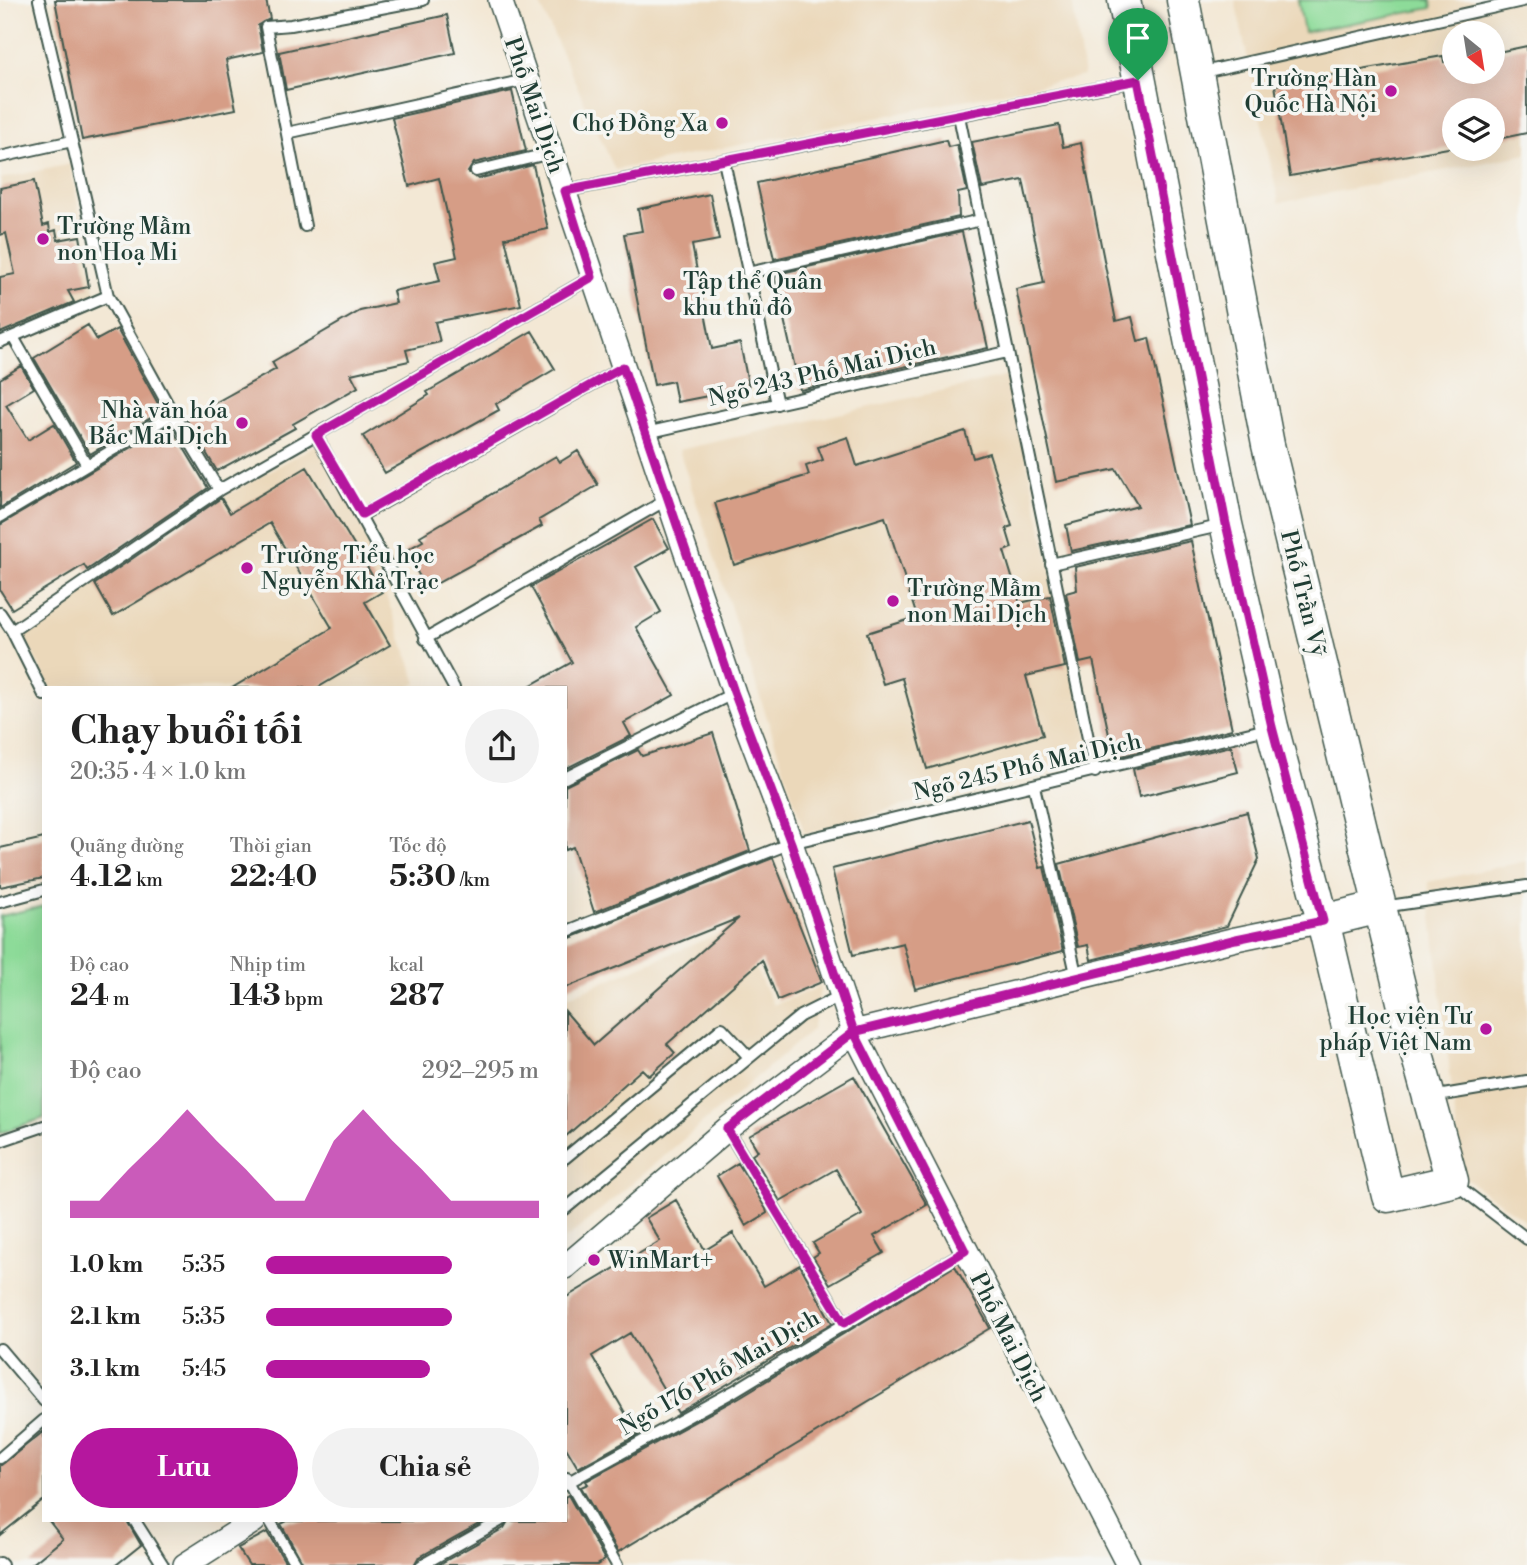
<!DOCTYPE html>
<html lang="vi">
<head>
<meta charset="utf-8">
<style>
	body { margin:0; font-family:"Libre Bodoni",serif; background:#f2f2f2; color:#222; height:100vh; display:flex; flex-direction:column; font-size:26px; white-space:nowrap }
	* { box-sizing:border-box; margin:0 }
	p { font-size:23px; color:#767676 }
	.icon { flex:none; width:38px; height:38px; fill:none; stroke:currentColor; stroke-width:2; stroke-linecap:round; stroke-linejoin:round }
	.map { position:relative; flex:1; overflow:hidden }
	.side { position:absolute; left:42px; top:686px; width:525px; height:836px; display:flex; flex-direction:column; background:#fff; border-radius:0px; box-shadow:0 7px 28px #0002 }
	.side>* { flex:none }
	.needle { width:46px; rotate:150deg }
	.controls { position:absolute; left:1442px; top:21px; display:grid; gap:14px }
	.controls a { display:grid; place-items:center; width:63px; height:63px; border-radius:50%; background:#fff; box-shadow:0 7px 28px #0002; font-size:35px }
	.pin { position:absolute; display:grid; place-items:center; width:60px; height:60px; color:#fff; margin:-72px -30px; border-radius:50% 50% 50% 0; rotate:-45deg; box-shadow:0 0 7px #0007 }
	.pin .icon { rotate:45deg }
	.round { display:grid; place-items:center; flex:none; width:74px; height:74px; border-radius:37px; background:#f2f2f2 }
	.head { display:flex; align-items:center; justify-content:space-between; height:119px; padding:0 28px }
	h1 { font-size:38px; font-weight:700; line-height:52px }
	.figures { display:grid; grid-template-columns:repeat(3,1fr); gap:10px; height:119px; padding:7px 28px }
	.figures div { display:grid; align-content:center }
	.figures b { font-size:30px; font-weight:700 }
	.figures small { font-size:19px; font-weight:400 }
	.figures p { font-size:19px }
	.chart { height:196px; padding:14px 28px }
	.chart p { display:flex; justify-content:space-between }
	.chart svg { width:100%; height:126px; margin-top:7px; fill:#b5179e; opacity:.7 }
	.button { display:flex; gap:14px; margin-top:auto; padding:14px 28px }
	.button a { flex:1; height:80px; border-radius:42px; background:#b5179e; color:#fff; font-size:28px; font-weight:700; line-height:80px; text-align:center }
	.button a+a { background:#f2f2f2; color:#222 }
	ul { padding:0 28px; list-style:none; font-size:23px }
	li { display:grid; grid-template-columns:112px 84px 1fr; align-items:center; height:52px }
	li i { height:18px; border-radius:9px; background:#b5179e }
	.map>svg:first-child { display:block }
</style>
</head>
<body>
<div class="map">
<svg width="1527" height="1565" viewBox="0 0 1527 1565">
	<rect width="100%" height="100%" fill="#f6f6f2"/>
	<filter id="ink" filterUnits="userSpaceOnUse"><feTurbulence type="fractalNoise" baseFrequency=".0143" numOctaves="2"/><feDisplacementMap in="SourceGraphic" scale="14" xChannelSelector="R" yChannelSelector="G"/><feConvolveMatrix kernelMatrix="1 2 1 2 8 2 1 2 1" color-interpolation-filters="sRGB"/></filter>
	<filter id="wash" filterUnits="userSpaceOnUse"><feTurbulence type="fractalNoise" baseFrequency=".00686" numOctaves="4" result="noise"/><feDisplacementMap in="SourceGraphic" scale="28" xChannelSelector="R" yChannelSelector="G"/><feGaussianBlur stdDeviation="1.57" result="paint"/><feColorMatrix in="noise" values="0 0 0 0 0 0 0 0 0 0 0 0 0 0 0 0 0 1.4 0 .05"/><feComposite in="paint" operator="in"/></filter>
	<g filter="url(#wash)">
		<rect width="100%" height="100%" fill="#f3e8d5"/>
		<!-- built -->
		<path fill="#ebd8ba" fill-rule="evenodd" d="M538,0h534l12,76 -469,94z
			M1235,0h292v154l-248,49zM1454,33h39v39h-39zM1454,110h39v39h-39z
			M70,164l27,136 -56,24 -41,12v-157z
			M1008,376l83,376 -286,82 -126,-384z
			M330,437l87,246 -9,5h-357l-29,-56 191,-129z
			M1527,861v361l-65,-46 -34,-294z
			M728,930l28,40 17,35 48,-19 -9,44 -247,210v-242z"/>
		<!-- green -->
		<path fill="#8ddb99" stroke="#568c66" stroke-width="2" d="M1298,0h133l1,8 -128,24z
			M44,906v212l-44,15v-217z"/>
		<g id="blocks">
			<!-- building -->
			<path fill="#d69d86" d="M55,0h211l4,19 -12,6 5,27 -37,8 10,49 -154,31z
				M447,15l8,38 -169,37 -7,-38z
				M1527,46v87l-34,7v-30h-39v37l-164,29 -15,-91 168,-29 1,6 10,-2v12h39v-19z
				M512,91l14,60 -52,12 -6,9 10,7 55,-14 15,64 -43,9 16,67 -86,17 5,20 -34,8 3,11 -58,13 7,13 -65,37 2,4 -78,43 -31,-52 90,-50 -4,-7 88,-51 36,-8 -3,-12 47,-10 -5,-19 22,-5 -18,-79 -30,8 -17,-68z
				M1059,125l4,22 18,-4 35,178 16,-4 6,24 11,-3 41,187 -119,26 -5,-26 72,-19 -22,-37 -60,13 -40,-193 28,-6 -21,-103 -41,8 -10,-46z
				M946,140l2,7 9,-2 10,46 -9,2 1,24 -185,42 -17,-76z
				M34,181l9,45 6,-2 1,8 6,-2 2,10 22,-4 9,51 -21,4 6,11 -74,31v-56l15,-3 -9,-41 -6,2v-47z
				M710,194l9,46 -27,5 20,104 28,-6 9,45 -72,14 -4,-21 -19,4 -30,-151 18,-3 -4,-22z
				M962,232l26,116 -188,42 -25,-111 2,-5z
				M88,325l9,15 20,-11 45,82 -72,43 -56,-96z
				M532,331l23,38 -59,35 3,6 -114,63 -22,-37 66,-41 -2,-3z
				M21,366l13,22 -28,17 22,35 26,-16 22,38 -76,46v-129z
				M170,425l38,63 -121,82 -3,-5 -72,44 -12,-19v-65z
				M965,431l8,27 16,-5 23,73 -6,2 6,20 -8,3 16,52 30,-7 15,71 -39,9 17,59 -116,34 -25,-91 -19,6 -16,-51 50,-16 -32,-100 -151,48 -19,-62 94,-28 -3,-9 17,-6 -5,-13 30,-10 9,29z
				M578,451l20,34 -59,35 3,6 -115,63 -22,-38 18,-10 -3,-5 136,-80 4,6z
				M307,467l75,125 -17,10 25,43 -73,43h-85l100,-60 -62,-105 -157,93 -18,-32 126,-86 9,15z
				M653,519l16,29 -33,19 25,45 -25,15 38,68 -50,28 7,13 -66,33v-81h-39l46,-26 -41,-75z
				M1191,541l41,188 -118,29 -21,-98 -13,3 -14,-70 11,-3 -2,-23z
				M713,733l37,118 -156,61 -21,-65 -8,3v-64l73,-36 4,6z
				M1231,746l7,26 -99,25 -6,-28z
				M1247,812l12,47 -32,67 -136,34 -3,-15 -10,2 -19,-83z
				M1028,820l12,48 4,-1 19,84 -148,38 -12,-46 -50,12 -21,-86z
				M44,838v40l-44,9v-39z
				M773,858l49,124 -44,18 -16,-40 -95,84 8,9 -26,23 -7,-7 -77,68v-126l29,34 145,-127 -174,70v-48z
				M854,1076l73,129 -53,31 10,17 -54,31 -17,-27 6,-4 -6,-10 49,-28 -26,-46 -56,32 -28,-46 6,-4 -9,-15z
				M738,1163l28,46 1,4 -21,13 -29,-50z
				M676,1200l29,50 28,-17 31,53 36,-21 32,58 -154,90 -48,-80 -38,23 46,79 -60,33 -13,-22v-148l95,-57 -14,-23z
				M955,1266l35,62 -372,224 -37,-65 7,-3 -2,-3 152,-83z
				M44,1431v69l-44,35v-69z
				M568,1495l37,65 -8,5h-159l66,-37 4,-7h57v-24z
				M49,1521h78l14,24 -25,20h-85l32,-26z
				M287,1521h197l-66,37 -4,7h-110l-23,-41z
				M267,1532l20,33h-38l-11,-17z"/>
		</g>
	</g>
	<g filter="url(#ink)">
		<use href="#blocks" fill-opacity="0" stroke="#3f574c" stroke-width="2"/>
		<g fill="none" stroke-linecap="round" stroke-linejoin="round">
			<!-- service casing -->
			<g stroke="#3f574c" stroke-width="14">
				<path id="service" d="M39,0l69,296 65,118 46,76
					M1199,73l328,-73
					M959,116l136,656
					M287,133l238,-53
					M0,157l72,-16
					M724,161l53,243
					M476,171l75,-18
					M565,191l570,-110
					M305,226l-39,-199 25,-2 132,-25
					M748,273l233,-53
					M13,337l74,128
					M0,342l108,-46
					M646,433l361,-81
					M316,435l138,253
					M362,515l261,-148
					M0,517l173,-103
					M1051,564l173,-39
					M0,613l12,18 32,64
					M12,631l207,-141 373,-213
					M425,639l243,-140
					M565,778l169,-85
					M1034,786l43,192
					M0,902l44,-12
					M1382,907l145,-21
					M565,932l226,-89 480,-115
					M1431,1097l96,-16
					M727,1129l117,194
					M0,1141l44,-15
					M565,1158l157,-130 27,29
					M1454,1183l73,56
					M565,1209l235,-193 42,-21
					M0,1349l44,52
					M0,1458l44,-38
					M567,1478l50,87
					M565,1484l169,-93 231,-140
					M135,1521l28,44
					M270,1521l26,44
					M0,1563l2,2
					M422,1565l78,-44"/>
			</g>
			<!-- minor casing -->
			<g stroke="#3f574c" stroke-width="26">
				<path id="minor" d="M500,0l184,547 50,146 57,150 63,189 274,533
					M565,1267l162,-138 127,-97 382,-93 87,-18
					M185,1565l69,-44"/>
			</g>
			<!-- secondary casing -->
			<g stroke="#3f574c" stroke-width="35">
				<path id="secondary" d="M1124,0l102,524 46,203 51,194 65,275 64,-15 -47,-171 -137,-565 -85,-445
					M1323,921l57,-14"/>
			</g>
			<!-- service -->
			<use href="#service" stroke="#fff" stroke-width="10"/>
			<!-- minor -->
			<use href="#minor" stroke="#fff" stroke-width="23"/>
			<!-- secondary -->
			<use href="#secondary" stroke="#fff" stroke-width="32"/>
		</g>
	</g>
	<g fill="none" stroke-linecap="round" stroke-linejoin="round" filter="url(#ink)">
		<!-- route casing -->
		<g stroke="#fff" stroke-width="14">
			<path id="route" d="M1138,80l-573,111 27,86 -276,158 46,79 261,-147 111,325 57,151 63,189 -127,97 117,194 121,-72 -111,-219 382,-93 87,-18 -51,-194 -46,-203 -88,-444"/>
		</g>
		<!-- route -->
		<use href="#route" stroke="#b5179e" stroke-width="9"/>
	</g>
	<!-- markers -->
	<g fill="#b5179e" stroke="#f6f6f2" stroke-width="2.5">
		<circle cx="1391" cy="91" r="7"/>
		<circle cx="722" cy="123" r="7"/>
		<circle cx="43" cy="239" r="7"/>
		<circle cx="669" cy="294" r="7"/>
		<circle cx="242" cy="423" r="7"/>
		<circle cx="247" cy="568" r="7"/>
		<circle cx="893" cy="601" r="7"/>
		<circle cx="1486" cy="1029" r="7"/>
		<circle cx="594" cy="1260" r="7"/>
	</g>
	<g text-anchor="middle" stroke-width="7" stroke-linejoin="round" paint-order="stroke">
		<!-- poi labels -->
		<g font-size="23" fill="#1f3d34" stroke="#f6f6f2" text-anchor="start">
			<text x="1377" y="86" text-anchor="end">Trường Hàn<tspan x="1377" dy="26">Quốc Hà Nội</tspan></text>
			<text x="708" y="131" text-anchor="end">Chợ Đồng Xa</text>
			<text x="57" y="234">Trường Mầm<tspan x="57" dy="26">non Hoạ Mi</tspan></text>
			<text x="683" y="289">Tập thể Quân<tspan x="683" dy="26">khu thủ đô</tspan></text>
			<text x="228" y="418" text-anchor="end">Nhà văn hóa<tspan x="228" dy="26">Bắc Mai Dịch</tspan></text>
			<text x="261" y="563">Trường Tiểu học<tspan x="261" dy="26">Nguyễn Khả Trạc</tspan></text>
			<text x="907" y="596">Trường Mầm<tspan x="907" dy="26">non Mai Dịch</tspan></text>
			<text x="1472" y="1024" text-anchor="end">Học viện Tư<tspan x="1472" dy="26">pháp Việt Nam</tspan></text>
			<text x="608" y="1268">WinMart+</text>
		</g>
		<!-- street labels -->
		<g font-size="23" fill="#1f3d34" stroke="#f6f6f2">
			<text transform="translate(535 105) rotate(71)" y="8">Phố Mai Dịch</text>
			<text transform="translate(822 372) rotate(-13)" y="8">Ngõ 243 Phố Mai Dịch</text>
			<text transform="translate(1304 593) rotate(76)" y="8">Phố Trần Vỹ</text>
			<text transform="translate(1027 766) rotate(-13)" y="8">Ngõ 245 Phố Mai Dịch</text>
			<text transform="translate(1009 1337) rotate(63)" y="8">Phố Mai Dịch</text>
			<text transform="translate(719 1372) rotate(-30)" y="8">Ngõ 176 Phố Mai Dịch</text>
		</g>
	</g>
</svg>
<div class="controls">
<a><svg class="needle" viewBox="-14 -14 28 28"><path d="M0-13l5 13h-10z" fill="#e53935"/><path d="M0 13l5-13h-10z" fill="#767676"/></svg></a>
<a><svg class="icon" aria-label="layers" viewBox="0 0 24 24"><path d="M12 4l9 5-9 5-9-5zM3 14l9 5 9-5"/></svg></a>
</div>
<div class="pin" style="left:1138px;top:80px;background:#1e9e55"><svg class="icon" aria-label="arrive" viewBox="0 0 24 24"><path d="M6 21V4h12l-3 4 3 4H6"/></svg></div>
<section class="side">
<div class="head"><div><h1>Chạy buổi tối</h1><p>20:35 · 4 × 1.0 km</p></div><a class="round"><svg class="icon" aria-label="share" viewBox="0 0 24 24"><path d="M12 15V3M7 8l5-5 5 5M5 13v7h14v-7"/></svg></a></div>
<div class="figures">
<div><p>Quãng đường</p><b>4.12<small> km</small></b></div>
<div><p>Thời gian</p><b>22:40</b></div>
<div><p>Tốc độ</p><b>5:30<small> /km</small></b></div>
</div>
<div class="figures">
<div><p>Độ cao</p><b>24<small> m</small></b></div>
<div><p>Nhịp tim</p><b>143<small> bpm</small></b></div>
<div><p>kcal</p><b>287</b></div>
</div>
<div class="chart"><p><span>Độ cao</span>292–295 m</p>
<svg viewBox="0 0 160 44" preserveAspectRatio="none"><path d="M0 44V38L10 38L20 27L30 17L40 6L50 17L60 27L70 38L80 38L90 17L100 6L110 17L120 27L130 38L140 38L150 38L160 38V44z"/></svg>
</div>
<ul>
<li><b>1.0 km</b>5:35<i style="width:68%"></i></li>
<li><b>2.1 km</b>5:35<i style="width:68%"></i></li>
<li><b>3.1 km</b>5:45<i style="width:60%"></i></li>
</ul>
<div class="button"><a>Lưu</a><a>Chia sẻ</a></div>
</section>
</div>
</body>
</html>
